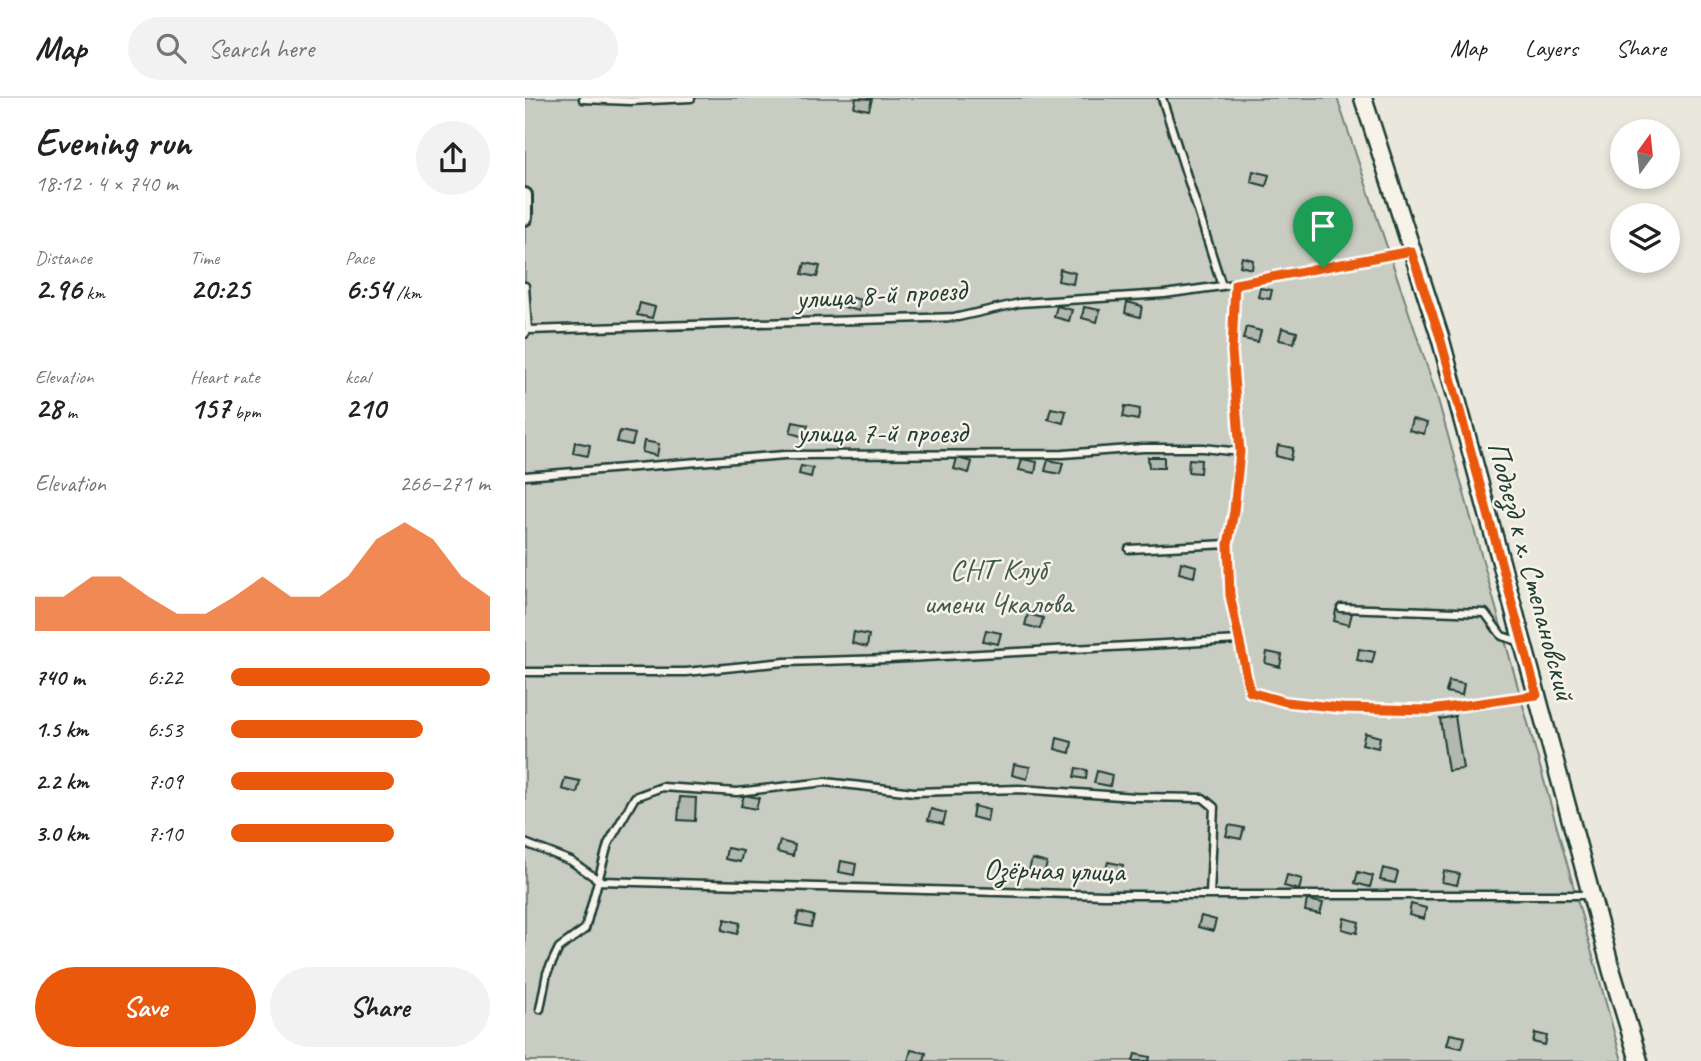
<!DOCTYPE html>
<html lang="en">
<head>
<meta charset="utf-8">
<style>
	body { margin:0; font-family:Caveat,sans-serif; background:#f2f2f2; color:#222; height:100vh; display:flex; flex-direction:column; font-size:26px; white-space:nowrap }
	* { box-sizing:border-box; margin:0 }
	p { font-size:23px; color:#767676 }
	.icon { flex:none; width:38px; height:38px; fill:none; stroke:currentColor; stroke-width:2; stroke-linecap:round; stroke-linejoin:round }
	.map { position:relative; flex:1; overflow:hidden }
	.panel { display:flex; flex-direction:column; background:#fff; width:525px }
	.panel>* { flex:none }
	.needle { width:46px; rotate:15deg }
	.tools { position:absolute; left:1085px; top:21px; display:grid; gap:14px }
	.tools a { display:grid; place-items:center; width:70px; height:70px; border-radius:50%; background:#fff; box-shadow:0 4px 10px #0003; font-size:35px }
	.pin { position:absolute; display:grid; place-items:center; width:60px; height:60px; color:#fff; margin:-72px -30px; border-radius:50% 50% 50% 0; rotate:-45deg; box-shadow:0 0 7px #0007 }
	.pin .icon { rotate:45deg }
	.round { display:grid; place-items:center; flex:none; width:74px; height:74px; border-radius:37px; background:#f2f2f2 }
	.head { display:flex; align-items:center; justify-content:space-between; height:119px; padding:0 35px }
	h1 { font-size:38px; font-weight:600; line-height:52px }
	.metrics { display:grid; grid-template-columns:repeat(3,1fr); gap:10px; height:119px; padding:7px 35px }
	.metrics div { display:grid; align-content:center }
	.metrics b { font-size:30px; font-weight:600 }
	.metrics small { font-size:19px; font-weight:400 }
	.metrics p { font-size:19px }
	.chart { height:196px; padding:14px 35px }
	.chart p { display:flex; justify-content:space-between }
	.chart svg { width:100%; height:126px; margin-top:7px; fill:#ea580c; opacity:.7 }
	.action { display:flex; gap:14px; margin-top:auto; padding:14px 35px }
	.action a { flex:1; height:80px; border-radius:42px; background:#ea580c; color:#fff; font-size:28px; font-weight:600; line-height:80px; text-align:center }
	.action a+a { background:#f2f2f2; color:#222 }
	ul { padding:0 35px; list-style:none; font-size:23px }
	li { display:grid; grid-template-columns:112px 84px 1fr; align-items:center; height:52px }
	li i { height:18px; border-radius:9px; background:#ea580c }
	header { display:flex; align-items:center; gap:42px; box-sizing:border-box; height:98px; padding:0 35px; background:#fff; border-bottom:2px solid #e0e0e0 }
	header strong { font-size:33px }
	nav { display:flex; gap:38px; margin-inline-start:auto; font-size:24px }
	.search { width:490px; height:63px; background:#f2f2f2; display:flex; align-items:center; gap:18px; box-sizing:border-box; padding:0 24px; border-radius:38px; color:#767676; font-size:26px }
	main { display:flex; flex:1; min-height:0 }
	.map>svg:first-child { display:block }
</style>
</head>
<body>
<header>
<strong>Map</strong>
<div class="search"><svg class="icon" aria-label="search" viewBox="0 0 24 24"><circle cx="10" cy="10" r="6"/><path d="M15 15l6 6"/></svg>Search here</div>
<nav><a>Map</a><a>Layers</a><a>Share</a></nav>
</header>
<main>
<section class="panel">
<div class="head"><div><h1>Evening run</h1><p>18:12 · 4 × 740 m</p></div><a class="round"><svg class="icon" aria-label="share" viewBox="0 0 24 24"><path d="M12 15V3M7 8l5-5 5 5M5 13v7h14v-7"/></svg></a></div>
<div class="metrics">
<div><p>Distance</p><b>2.96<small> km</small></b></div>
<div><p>Time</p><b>20:25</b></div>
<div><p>Pace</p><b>6:54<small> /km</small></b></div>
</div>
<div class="metrics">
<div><p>Elevation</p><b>28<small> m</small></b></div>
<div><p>Heart rate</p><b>157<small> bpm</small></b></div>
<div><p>kcal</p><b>210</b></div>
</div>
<div class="chart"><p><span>Elevation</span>266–271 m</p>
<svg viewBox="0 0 160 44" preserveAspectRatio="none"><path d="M0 44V32L10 32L20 25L30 25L40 32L50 38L60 38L70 32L80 25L90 32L100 32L110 25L120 12L130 6L140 12L150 25L160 32V44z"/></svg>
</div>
<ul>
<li><b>740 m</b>6:22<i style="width:100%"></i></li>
<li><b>1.5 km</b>6:53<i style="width:74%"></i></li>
<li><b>2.2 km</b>7:09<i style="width:63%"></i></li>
<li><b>3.0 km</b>7:10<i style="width:63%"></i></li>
</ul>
<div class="action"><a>Save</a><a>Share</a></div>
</section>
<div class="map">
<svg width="1176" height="963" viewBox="0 0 1176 963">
	<rect width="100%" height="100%" fill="#eae8dd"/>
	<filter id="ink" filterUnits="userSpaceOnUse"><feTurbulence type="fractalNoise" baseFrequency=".0143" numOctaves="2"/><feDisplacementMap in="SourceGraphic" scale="14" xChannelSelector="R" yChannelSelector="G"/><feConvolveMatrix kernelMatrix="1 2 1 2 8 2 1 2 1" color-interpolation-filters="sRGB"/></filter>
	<g filter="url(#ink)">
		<!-- green -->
		<path fill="#c8ccc1" stroke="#74847a" stroke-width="2" d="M0,0h812l100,298 185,665h-1097z"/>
		<!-- building -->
		<path fill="#b2b8ae" stroke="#1f3d34" stroke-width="2" d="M331,0l16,1 -3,11 -15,-3z
			M728,73l16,4 -3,11 -15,-4z
			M717,159l11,3 -1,9 -12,-3z
			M280,165l15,3 -3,11 -15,-3z
			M535,171l15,4 -2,11 -15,-3z
			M735,190l12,2 -2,9 -12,-2z
			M321,198l15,4 -2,11 -15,-4z
			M602,204l15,4 -2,11 -15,-4z
			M115,205l15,4 -3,11 -15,-3z
			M532,208l15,4 -3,11 -15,-4z
			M559,209l16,3 -3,12 -15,-4z
			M721,229l15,4 -3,11 -15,-3z
			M757,230l15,4 -3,11 -15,-3z
			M600,308l15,3 -2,11 -15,-3z
			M526,310l15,3 -3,12 -15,-4z
			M887,321l15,4 -3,11 -15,-4z
			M268,324l15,3 -3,12 -15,-4z
			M95,333l15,3 -3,11 -15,-3z
			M119,343l15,3 -2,12 -15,-4z
			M50,344l15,3 -2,11 -15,-3z
			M753,347l15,3 -2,12 -15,-4z
			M623,359h16v11h-15z
			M432,360l15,4 -3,11 -15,-4z
			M497,361l15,3 -2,11 -16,-3z
			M664,361l12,1 -1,13 -12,-1z
			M523,362l15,3 -3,11 -15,-3z
			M276,368l12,2 -2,9 -12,-3z
			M656,464l15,4 -2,11 -15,-4z
			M811,512l16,3 -3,12 -15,-4z
			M503,516l15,4 -3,11 -15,-4z
			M461,532l15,3 -3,11 -15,-3z
			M329,534l15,3 -2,12 -15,-4z
			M834,551l16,3 -3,11 -15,-3z
			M742,554l15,3 -2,12 -15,-4z
			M924,583l15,3 -2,11 -16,-3z
			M930,618l8,53 -15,2 -8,-52z
			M840,635l15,4 -2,11 -16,-4z
			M532,640l15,4 -2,11 -15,-4z
			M489,666l16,3 -3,12 -15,-4z
			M551,670l11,2 -1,9 -12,-2z
			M572,673l15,4 -2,11 -16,-3z
			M40,680l15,3 -3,12 -15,-4z
			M219,697l15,3 -3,11 -15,-3z
			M155,699l16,1 -1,23 -17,-1z
			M449,708l15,4 -2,11 -15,-4z
			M406,711l15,4 -3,11 -15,-4z
			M704,727l15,3 -3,11 -15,-3z
			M255,743l15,4 -2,11 -16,-4z
			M202,750l16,3 -3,11 -15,-3z
			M507,761l15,4 -3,11 -15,-4z
			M316,763l15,3 -2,11 -15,-3z
			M583,764l15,3 -3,12 -15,-4z
			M858,770l15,4 -3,11 -15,-3z
			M919,773l16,3 -3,11 -15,-3z
			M833,774l15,4 -3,11 -15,-4z
			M762,777l15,4 -3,11 -15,-4z
			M782,802l16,3 -3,11 -15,-3z
			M886,806l15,4 -2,11 -15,-4z
			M274,814l15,4 -3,11 -15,-3z
			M676,818l15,4 -3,11 -15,-4z
			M819,820l15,4 -2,11 -15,-4z
			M200,821l15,4 -3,11 -15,-4z
			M1010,935l12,3 -2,9 -12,-3z
			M925,936l15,3 -3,11 -15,-3z
			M386,952l15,3 -2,8h-16z
			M610,956l15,3 -1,4h-16z"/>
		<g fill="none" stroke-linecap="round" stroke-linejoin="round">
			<!-- service casing -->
			<g stroke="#1f3d34" stroke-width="11">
				<path id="service" d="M637,0l60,188
					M58,1l47,2 61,-3
					M710,186l-3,67 8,101 -6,59 -6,33 2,51 20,97 36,10 56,6 88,2 104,-15
					M0,188l3,44 -3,4
					M3,232l430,-13 62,-14 144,-9 58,-8 189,-35
					M0,378l260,-21 278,-1 80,-6h60l37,4
					M604,451l99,-5
					M816,510l144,5 17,23 19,6
					M0,574h161l99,-10 104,-3 350,-19
					M0,745l46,18 29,20 504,14h487
					M15,911l7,-36 12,-25 26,-19 23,-85 27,-47 27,-10 75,5 88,-10 89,10 105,-3 116,8 68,1 11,9 -4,88"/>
			</g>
			<!-- minor casing -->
			<g stroke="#1f3d34" stroke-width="18">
				<path id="minor" d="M0,97v23"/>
			</g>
			<!-- tertiary casing -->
			<g stroke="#1f3d34" stroke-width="21">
				<path id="tertiary" d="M838,0l77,239 172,635 27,89"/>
			</g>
			<!-- service -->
			<use href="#service" stroke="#f7f3e8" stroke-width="6"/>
			<!-- minor -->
			<use href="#minor" stroke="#f7f3e8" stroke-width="12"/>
			<!-- tertiary -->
			<use href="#tertiary" stroke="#f7f3e8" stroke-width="16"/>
		</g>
	</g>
	<g fill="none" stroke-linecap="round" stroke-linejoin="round" filter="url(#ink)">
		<!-- route casing -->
		<g stroke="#fff" stroke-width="14">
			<path id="route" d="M886,153l29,86 97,358 -107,15 -88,-2 -56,-6 -36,-10 -20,-97 -2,-51 6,-33 6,-59 -8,-101 3,-67z"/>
		</g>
		<!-- route -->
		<use href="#route" stroke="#ea580c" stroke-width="9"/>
	</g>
	<g text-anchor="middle" stroke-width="5" stroke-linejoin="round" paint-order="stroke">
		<!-- street labels -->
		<g font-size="30" fill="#1f3d34" stroke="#f7f3e8">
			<text transform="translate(356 196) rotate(-3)" y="10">улица 8-й проезд</text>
			<text x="357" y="344">улица 7-й проезд</text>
			<text transform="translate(1007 473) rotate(75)" y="10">Подъезд к х. Степановский</text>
			<text transform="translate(529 772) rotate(1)" y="10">Озёрная улица</text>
		</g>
		<!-- park labels -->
		<g font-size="30" fill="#415a50" stroke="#f7f3e8">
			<text x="473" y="481">СНТ Клуб<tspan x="473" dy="34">имени Чкалова</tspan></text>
		</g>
	</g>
</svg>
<div class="tools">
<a><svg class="needle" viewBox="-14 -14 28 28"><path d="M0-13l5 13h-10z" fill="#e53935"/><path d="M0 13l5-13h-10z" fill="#767676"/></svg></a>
<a><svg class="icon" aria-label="layers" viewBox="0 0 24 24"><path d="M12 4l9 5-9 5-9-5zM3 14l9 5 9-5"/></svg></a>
</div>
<div class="pin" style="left:798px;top:170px;background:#1e9e55"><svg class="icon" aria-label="arrive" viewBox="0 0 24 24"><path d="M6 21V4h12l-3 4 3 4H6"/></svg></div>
</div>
</main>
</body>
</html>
